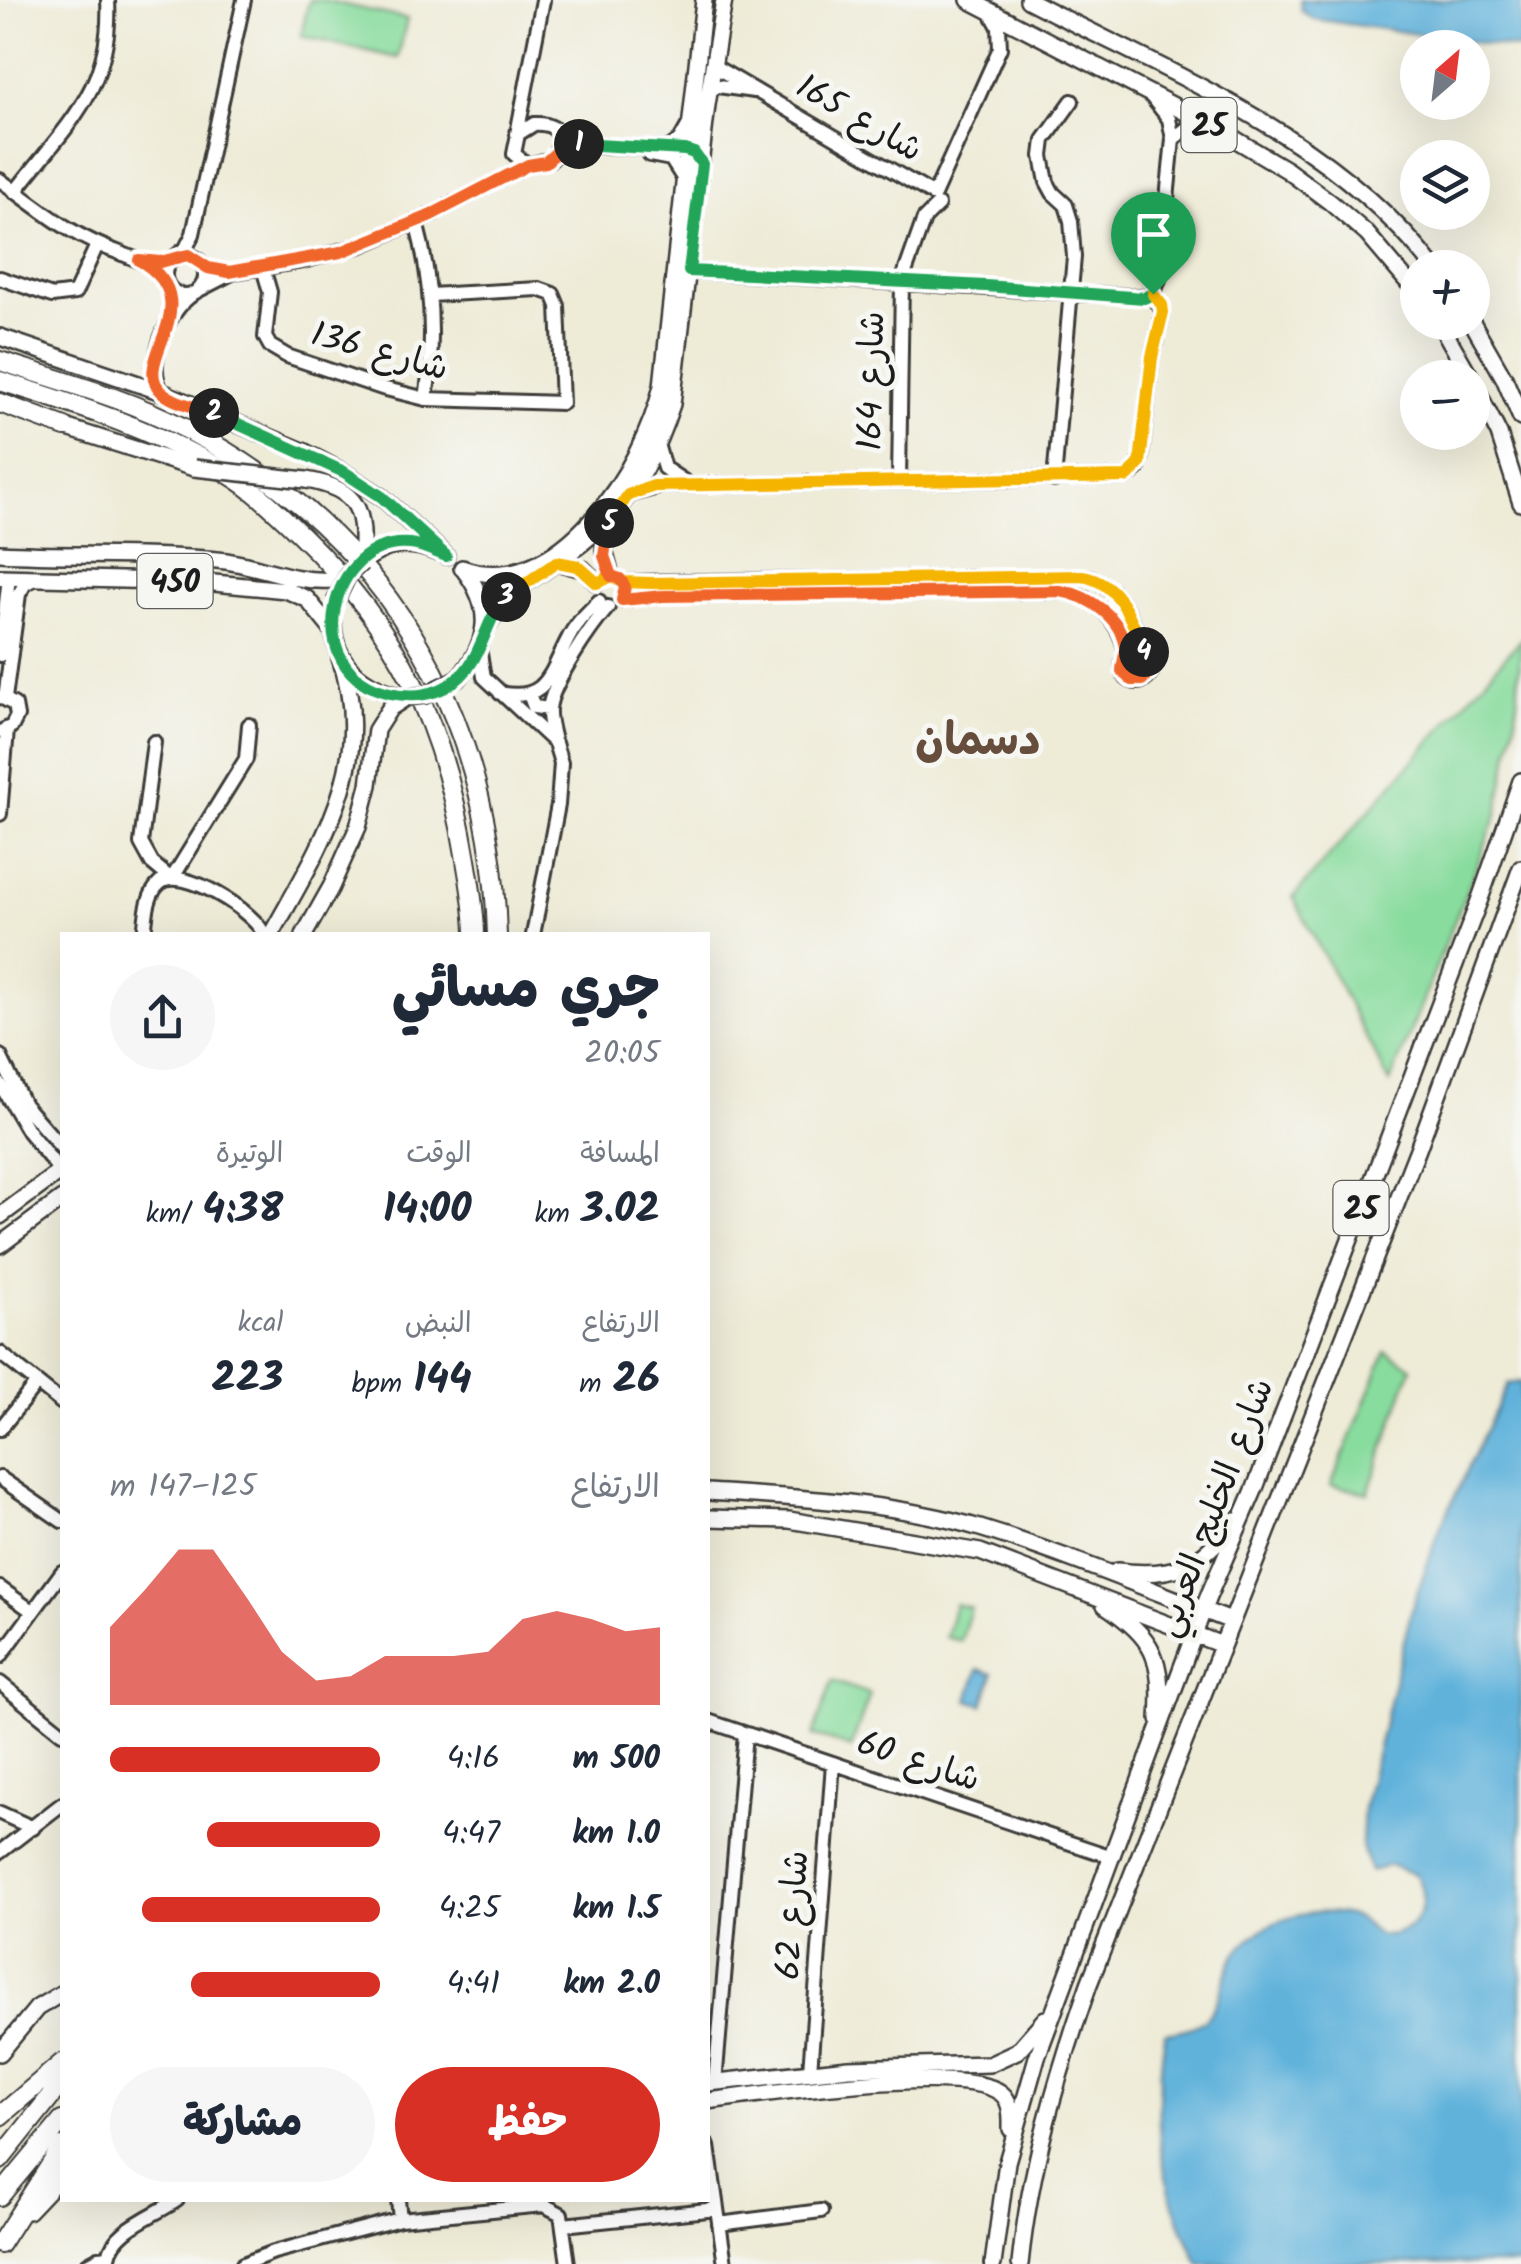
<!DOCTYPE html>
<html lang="ar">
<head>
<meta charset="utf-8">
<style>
	body { margin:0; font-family:Kalam,"Playpen Sans Arabic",sans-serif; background:#f6f6f7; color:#1f2937; direction:rtl; height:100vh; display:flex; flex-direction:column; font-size:38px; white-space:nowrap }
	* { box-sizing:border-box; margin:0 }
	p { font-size:32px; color:#747a83 }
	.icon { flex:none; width:55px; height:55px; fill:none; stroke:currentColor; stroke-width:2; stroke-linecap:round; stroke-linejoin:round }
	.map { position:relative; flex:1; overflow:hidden; direction:ltr }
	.side { position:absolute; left:60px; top:932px; width:650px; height:1270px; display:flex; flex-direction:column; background:#fff; border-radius:0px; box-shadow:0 10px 40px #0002; direction:rtl }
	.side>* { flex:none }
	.needle { width:65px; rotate:28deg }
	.buttons { position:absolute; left:1400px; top:30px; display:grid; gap:20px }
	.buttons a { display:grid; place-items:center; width:90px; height:90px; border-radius:50%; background:#fff; box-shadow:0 10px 40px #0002; font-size:50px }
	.pin { position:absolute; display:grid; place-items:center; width:85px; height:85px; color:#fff; margin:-102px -42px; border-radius:50% 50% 50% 0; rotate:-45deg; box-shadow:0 0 10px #0007 }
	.pin .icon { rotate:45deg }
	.km { position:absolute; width:50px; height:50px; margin:-25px; border-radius:50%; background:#222; color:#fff; font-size:28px; line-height:50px; text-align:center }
	.round { display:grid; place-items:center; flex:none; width:105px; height:105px; border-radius:52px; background:#f6f6f7 }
	.summary { display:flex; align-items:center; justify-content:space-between; height:170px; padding:0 50px }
	h1 { font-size:55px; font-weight:800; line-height:75px }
	.figures { display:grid; grid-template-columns:repeat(3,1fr); gap:15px; height:170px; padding:10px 50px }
	.figures div { display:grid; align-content:center }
	.figures b { font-size:42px; font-weight:800 }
	.figures small { font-size:28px; font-weight:400 }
	.figures p { font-size:28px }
	.chart { height:280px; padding:20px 50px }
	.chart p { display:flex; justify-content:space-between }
	.chart svg { width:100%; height:180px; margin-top:10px; fill:#d93025; opacity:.7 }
	.cta { display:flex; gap:20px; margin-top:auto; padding:20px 50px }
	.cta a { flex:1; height:115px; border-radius:60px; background:#d93025; color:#fff; font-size:40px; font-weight:800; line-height:115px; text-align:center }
	.cta a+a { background:#f6f6f7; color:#1f2937 }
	ul { padding:0 50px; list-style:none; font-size:32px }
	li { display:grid; grid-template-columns:160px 120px 1fr; align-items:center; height:75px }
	li i { height:25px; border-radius:12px; background:#d93025 }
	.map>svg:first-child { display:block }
</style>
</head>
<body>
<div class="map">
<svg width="1521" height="2264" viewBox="0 0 1521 2264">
	<rect width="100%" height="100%" fill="#f6f6f2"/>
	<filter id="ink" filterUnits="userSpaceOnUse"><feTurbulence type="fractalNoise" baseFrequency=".01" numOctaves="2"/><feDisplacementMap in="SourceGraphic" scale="20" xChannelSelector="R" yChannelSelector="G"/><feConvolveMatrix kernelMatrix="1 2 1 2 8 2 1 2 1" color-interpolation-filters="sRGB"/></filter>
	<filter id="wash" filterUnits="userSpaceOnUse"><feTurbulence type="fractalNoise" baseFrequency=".0048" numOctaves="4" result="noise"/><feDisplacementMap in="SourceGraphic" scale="40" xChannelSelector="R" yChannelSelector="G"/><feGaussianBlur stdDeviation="2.25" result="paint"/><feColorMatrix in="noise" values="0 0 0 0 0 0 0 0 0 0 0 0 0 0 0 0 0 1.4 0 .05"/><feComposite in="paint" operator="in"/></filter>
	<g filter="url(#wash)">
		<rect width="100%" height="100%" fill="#eeebd7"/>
		<!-- green -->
		<path fill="#88dc9e" stroke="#527c5d" stroke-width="2.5" d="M309,0h15l83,19 -9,39 -97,-22z
			M1521,639l-5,80 -19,96 -107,268 -97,-186z
			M1386,1351l26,16 -44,126 -37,-8z
			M955,1604l16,4 -10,33 -15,-4z
			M832,1681l38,13 -19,54 -38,-13z"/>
		<!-- water -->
		<path fill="#60b2db" stroke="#3e677c" stroke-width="2.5" d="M1300,0h221v49l-207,-30 -13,-8z
			M1521,1382v882h-322c-42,-83 -47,-140 -34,-231 15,-3 32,-4 42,-16 15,-17 16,-44 29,-63 24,-35 79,-49 119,-37 8,2 14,13 23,18 37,3 55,-29 38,-60l-26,-10 -20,7 -9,-29 2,-34 50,-205 29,-81 66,-139z
			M978,1669l15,5 -10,31 -15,-5z"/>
	</g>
	<g filter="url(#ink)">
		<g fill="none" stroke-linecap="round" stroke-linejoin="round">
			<!-- minor casing -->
			<g stroke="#3c3b38" stroke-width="18">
				<path id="minor" d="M712,65l222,130 66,-147 -1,-21 -9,-16
					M709,91l9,-5 36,5
					M559,133l9,8 12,4 88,4 12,-9 8,-14
					M517,134l26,-134
					M1173,139l17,-13 20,1
					M650,155l21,4 12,19
					M0,180c43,31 69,55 120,73 18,7 35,12 46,29
					M15,192c50,-66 98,-103 93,-192
					M416,222c16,58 19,117 10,177
					M165 275a20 20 0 1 1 40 0a20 20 0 1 1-40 0Z
					M175,257l11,-9 7,-14 51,-234
					M263,268l7,24 -5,45 5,9 17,10 95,32 44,11 136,4 -4,-97 -5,-12 -14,-5 -109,6
					M689,271l459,26 7,-7 4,-11 14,-140 -4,-20 -18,-23
					M0,278l52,18 23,-3 22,-48
					M199,290l35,-18 69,-11 59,-16 65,-28 101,-52 24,-6 9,-15c-1,-16 -12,-21 -27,-20l-16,10 -4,20 14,11
					M162,392c-17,-28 4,-80 31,-98
					M657,444l7,24 24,16
					M1054,480l20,-223 -3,-36 -5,-16 -13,-12 -6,-11 -5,-26 2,-16 28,-39
					M899,481l3,-200 22,-62 14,-14
					M629,495l32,-9 466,-9 11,-9 3,-9 11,-102 11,-45 -10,-18
					M623,582l466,-5c34,12 45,46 56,77
					M622,600l41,-5 397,-4c34,4 63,31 66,66
					M479,648l5,29 71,66 6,20 -3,42 -25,130
					M1122 667a15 15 0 1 1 30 0a15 15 0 1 1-30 0Z
					M0,655l9,-78
					M500,693c47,10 50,-20 68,-54 7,-15 19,-26 31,-38
					M529,694l5,13 15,2
					M1,697l14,8 2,11 -5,10 -10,5
					M5,698l14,-104 6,-10 9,-5
					M554,741c-2,-10 -6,-21 -5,-32 2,-25 42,-82 59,-102
					M154,742l-13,101 11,20 18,15
					M0,814l7,-84
					M173,877l73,-118 3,-34
					M144,935c2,-16 2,-40 16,-52 21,-19 97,30 104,52
					M0,1056l24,49 38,43
					M0,1084l28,47 33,41
					M0,1353l62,50
					M0,1429l37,-46
					M0,1478l62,43
					M0,1588l32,23
					M0,1657l62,-85
					M0,1683l62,50
					M708,1721l404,136
					M0,1813l33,15
					M0,1852l62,-48
					M810,2071l23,-308
					M715,2083l30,-349
					M708,2146l17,118
					M398,2200l2,19
					M719,2224l102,-13
					M563,2225l154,-16
					M109,2257c4,-28 47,-42 68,-57
					M88,2264l11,-6 10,-1
					M243,2264l31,-12 126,-33 144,-14 17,9 7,50"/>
			</g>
			<!-- major casing -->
			<g stroke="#3c3b38" stroke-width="20">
				<path id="major" d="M969,0l249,129 69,41 43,32 37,32 51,60
					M1028,0c143,74 305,136 406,268
					M668,149l26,4
					M1439,322l32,56
					M1472,322l32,56 17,40
					M0,337l162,55 143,60 38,20 39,25 64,59
					M1472,380l27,54 22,69
					M55,424l139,44
					M306,480c55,9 59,32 55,83
					M609,521l-5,29 7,26
					M0,553c72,4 146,0 217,7 39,3 75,23 114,20
					M557,562l26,7 14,14
					M361,563c25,-20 47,-23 75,-11
					M462,568c97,35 182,-102 200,-182l42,-386
					M0,577l204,5 82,8 21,9 26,32
					M333,623c1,44 33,65 74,74
					M484,632l18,-31 10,-9c88,-57 125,-85 160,-188l35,-299 17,-105
					M459,678c30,-36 35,-69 5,-108
					M271,935c49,-89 106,-172 69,-277
					M304,935l27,-48 27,-60 11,-42 7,-55 14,-22 17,-11
					M0,1216l62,-46
					M0,1245l62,-46
					M708,1492c91,6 184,10 272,36 85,26 168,61 251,93
					M708,1518l81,2 191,32 242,93
					M1117,1571c57,7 84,-4 117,-50
					M1105,1605c50,34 58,53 54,114
					M0,2053l37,-45 25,-15
					M708,2083l141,-15 140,-4 28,-13 28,-32
					M708,2101c52,-7 256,-37 293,-8 11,9 10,23 10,36
					M28,2211l34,-36
					M993,2264l14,-102 30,-105 171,-460 47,-109 226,-592 40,-115
					M1020,2264c10,-97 37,-188 69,-280l329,-835 103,-281"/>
			</g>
			<!-- highway casing -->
			<g stroke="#3c3b38" stroke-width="22">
				<path id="highway" d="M0,361c62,20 128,38 186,68 199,103 305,283 311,506
					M0,381c81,25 167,53 238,99 23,15 43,36 63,55 99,96 143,189 165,325 4,25 9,50 9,75
					M0,403l65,24
					M0,2116l62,-53
					M0,2160l62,-78
					M0,2196l62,-75
					M0,2244l62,-97"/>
			</g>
			<!-- minor -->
			<use href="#minor" stroke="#fff" stroke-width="12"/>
			<!-- major -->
			<use href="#major" stroke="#fff" stroke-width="15"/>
			<!-- highway -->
			<use href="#highway" stroke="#fff" stroke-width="18"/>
			<!-- major-bridge casing -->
			<g stroke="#3c3b38" stroke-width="20" stroke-linecap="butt">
				<path id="major-bridge" d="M194,468l112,12
					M335,602l13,-27 13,-12
					M407,697l18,-2 34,-17"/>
			</g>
			<!-- major-bridge -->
			<use href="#major-bridge" stroke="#fff" stroke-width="15"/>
		</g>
	</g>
	<g fill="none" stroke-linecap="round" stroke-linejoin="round" filter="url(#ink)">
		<!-- split-1 casing -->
		<g stroke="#fff" stroke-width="20">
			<path id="split-1" d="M579,144l106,6 9,3 8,11 -13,107 297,15 158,12 9,-4"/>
		</g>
		<!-- split-2 casing -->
		<g stroke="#fff" stroke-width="20">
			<path id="split-2" d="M214,413c-15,-5 -40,-10 -52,-21 -35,-30 52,-89 -23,-132l21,2 28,-7 20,13 21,4 112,-20 86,-35 101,-52 18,-3 13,-12v-17l9,8 11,3"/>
		</g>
		<!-- split-3 casing -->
		<g stroke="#fff" stroke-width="20">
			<path id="split-3" d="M214,413l130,59 38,25 64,59c-12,-5 -24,-11 -36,-12 -80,-8 -114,129 -20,149 24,5 45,3 65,-12 28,-21 28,-59 51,-84"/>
		</g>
		<!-- split-4 casing -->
		<g stroke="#fff" stroke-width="20">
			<path id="split-4" d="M506,597l51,-35 21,4 19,17 14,-7 12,6 28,1 431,-7c38,6 50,44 62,76"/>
		</g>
		<!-- split-5 casing -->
		<g stroke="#fff" stroke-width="20">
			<path id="split-5" d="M609,523l-5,33 7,20 9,3 5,8 -3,13 41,-4 397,-5c28,4 61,26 65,56 1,10 -3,15 -3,24l9,9h11l8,-7 1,-9 -7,-12"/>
		</g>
		<!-- split-6 casing -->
		<g stroke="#fff" stroke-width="20">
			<path id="split-6" d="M609,523l19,-28 26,-9 473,-9 13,-14 12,-106 11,-45 -1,-7 -9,-11"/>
		</g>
		<!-- split-1 -->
		<use href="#split-1" stroke="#22a559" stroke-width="12"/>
		<!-- split-2 -->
		<use href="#split-2" stroke="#f0652b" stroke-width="12"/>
		<!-- split-3 -->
		<use href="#split-3" stroke="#22a559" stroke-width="12"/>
		<!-- split-4 -->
		<use href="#split-4" stroke="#f5b400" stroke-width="12"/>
		<!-- split-5 -->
		<use href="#split-5" stroke="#f0652b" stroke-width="12"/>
		<!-- split-6 -->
		<use href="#split-6" stroke="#f5b400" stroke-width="12"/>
	</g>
	<g text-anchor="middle" stroke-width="10" stroke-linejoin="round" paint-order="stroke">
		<!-- shield labels -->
		<g fill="#f6f6f2" stroke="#5d5d5c" stroke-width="2.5">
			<rect x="1181.5" y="98" width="55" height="54" rx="8"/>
			<rect x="137.5" y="554" width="75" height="54" rx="8"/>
			<rect x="1333.5" y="1181" width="55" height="54" rx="8"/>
		</g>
		<g font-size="32" font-weight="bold" fill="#1c1c1c">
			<text x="1209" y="136">25</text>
			<text x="175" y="592">450</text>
			<text x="1361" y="1219">25</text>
		</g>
		<!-- street labels -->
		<g font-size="35" fill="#1c1c1c" stroke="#f6f6f2">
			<text transform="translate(860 117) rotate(30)" y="12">شارع 165</text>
			<text transform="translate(380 350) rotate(15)" y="12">شارع 136</text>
			<text transform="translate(870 381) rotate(-89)" y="12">شارع 164</text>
			<text transform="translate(1213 1507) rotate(-69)" y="12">شارع الخليج العربي</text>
			<text transform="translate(919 1760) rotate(18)" y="12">شارع 60</text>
			<text transform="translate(791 1915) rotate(-86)" y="12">شارع 62</text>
		</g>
		<!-- district labels -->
		<g font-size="45" font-weight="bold" fill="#674d3c" stroke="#f6f6f2">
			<text x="978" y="754">دسمان</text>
		</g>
	</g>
</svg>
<div class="buttons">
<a><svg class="needle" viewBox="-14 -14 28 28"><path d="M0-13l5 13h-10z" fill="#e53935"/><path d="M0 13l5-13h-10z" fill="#747a83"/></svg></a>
<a><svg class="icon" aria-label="layers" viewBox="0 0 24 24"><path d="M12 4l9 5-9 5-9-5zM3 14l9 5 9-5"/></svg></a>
<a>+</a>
<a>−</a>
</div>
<div class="pin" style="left:1153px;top:294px;background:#1e9e55"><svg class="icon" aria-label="arrive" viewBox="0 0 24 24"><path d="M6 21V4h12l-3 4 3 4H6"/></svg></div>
<b class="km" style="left:579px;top:144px">1</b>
<b class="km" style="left:214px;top:413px">2</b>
<b class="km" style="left:506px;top:597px">3</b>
<b class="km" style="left:1144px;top:652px">4</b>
<b class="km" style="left:609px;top:523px">5</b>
<section class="side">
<div class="summary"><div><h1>جري مسائي</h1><p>20:05</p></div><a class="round"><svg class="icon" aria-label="share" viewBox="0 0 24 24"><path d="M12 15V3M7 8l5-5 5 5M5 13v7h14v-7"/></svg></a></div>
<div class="figures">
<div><p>المسافة</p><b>3.02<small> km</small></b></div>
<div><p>الوقت</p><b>14:00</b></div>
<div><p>الوتيرة</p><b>4:38<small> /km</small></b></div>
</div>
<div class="figures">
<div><p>الارتفاع</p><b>26<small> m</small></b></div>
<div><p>النبض</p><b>144<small> bpm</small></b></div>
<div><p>kcal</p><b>223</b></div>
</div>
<div class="chart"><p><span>الارتفاع</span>125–147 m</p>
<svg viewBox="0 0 160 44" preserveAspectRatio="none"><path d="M0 44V25L10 16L20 6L30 6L40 18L50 31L60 38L70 37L80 32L90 32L100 32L110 31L120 23L130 21L140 23L150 26L160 25V44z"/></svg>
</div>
<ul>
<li><b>500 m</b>4:16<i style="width:100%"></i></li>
<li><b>1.0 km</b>4:47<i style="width:64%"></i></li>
<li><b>1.5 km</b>4:25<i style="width:88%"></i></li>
<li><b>2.0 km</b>4:41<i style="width:70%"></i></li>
</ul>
<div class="cta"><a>حفظ</a><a>مشاركة</a></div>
</section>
</div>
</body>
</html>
